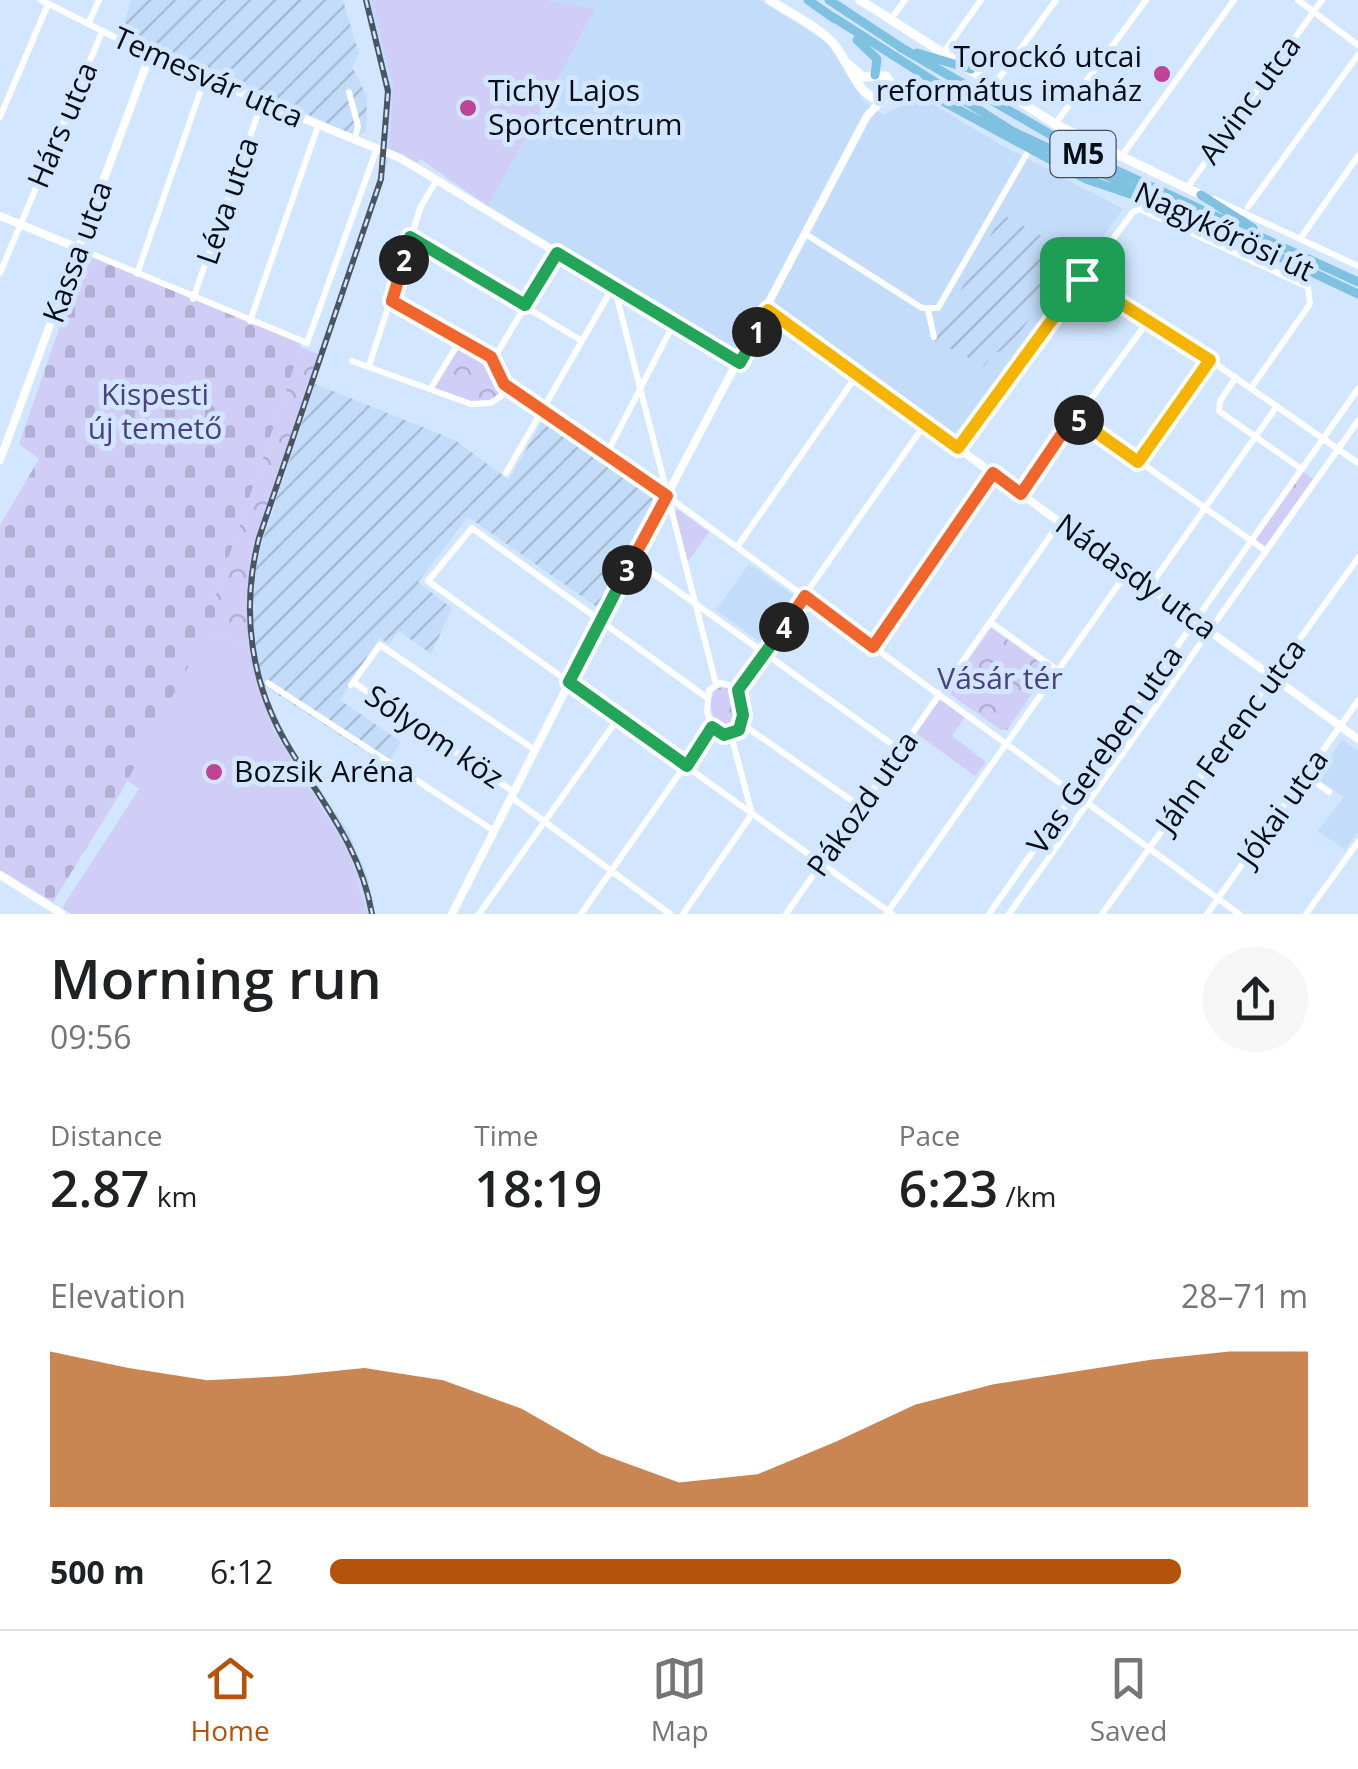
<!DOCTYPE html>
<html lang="en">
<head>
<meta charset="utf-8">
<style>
	body { margin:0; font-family:"Open Sans",sans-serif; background:#f6f6f6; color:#202124; height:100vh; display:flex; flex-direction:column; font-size:38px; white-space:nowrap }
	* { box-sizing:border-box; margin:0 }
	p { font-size:32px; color:#757577 }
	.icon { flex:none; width:55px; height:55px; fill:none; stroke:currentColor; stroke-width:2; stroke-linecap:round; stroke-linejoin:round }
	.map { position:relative; height:914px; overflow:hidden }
	.side { display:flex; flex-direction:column; background:#fff; flex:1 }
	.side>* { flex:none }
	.pin { position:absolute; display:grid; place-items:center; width:85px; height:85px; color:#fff; margin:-42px; border-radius:20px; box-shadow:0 5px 15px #0006 }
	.km { position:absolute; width:50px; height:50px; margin:-25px; border-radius:50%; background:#222; color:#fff; font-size:28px; line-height:50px; text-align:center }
	.round { display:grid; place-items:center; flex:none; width:105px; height:105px; border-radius:52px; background:#f6f6f6 }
	.headline { display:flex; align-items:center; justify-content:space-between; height:170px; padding:0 50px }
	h1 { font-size:55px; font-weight:600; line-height:75px }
	.metrics { display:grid; grid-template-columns:repeat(3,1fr); gap:15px; height:170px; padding:10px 50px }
	.metrics div { display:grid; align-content:center }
	.metrics b { font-size:50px; font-weight:600 }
	.metrics small { font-size:28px; font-weight:400 }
	.metrics p { font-size:28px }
	.chart { height:280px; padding:20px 50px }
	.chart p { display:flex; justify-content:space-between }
	.chart svg { width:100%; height:180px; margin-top:10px; fill:#b45309; opacity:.7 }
	ul { padding:0 50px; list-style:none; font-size:32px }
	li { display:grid; grid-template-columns:160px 120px 1fr; align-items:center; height:75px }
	li i { height:25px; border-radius:12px; background:#b45309 }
	.tab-bar { display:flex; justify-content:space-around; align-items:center; height:140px; border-top:2px solid #e0e0e0; background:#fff; font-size:28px; color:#757577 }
	.tab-bar a { display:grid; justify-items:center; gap:5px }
	.tab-bar .on { color:#b45309 }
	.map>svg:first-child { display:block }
</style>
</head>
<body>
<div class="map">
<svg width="1358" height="914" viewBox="0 0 1358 914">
	<defs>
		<pattern id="industrial-furrows" width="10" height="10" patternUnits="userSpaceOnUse" patternTransform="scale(2.5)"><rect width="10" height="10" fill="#c3dcfa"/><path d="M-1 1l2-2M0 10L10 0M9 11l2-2" fill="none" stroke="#a6bcd5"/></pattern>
		<pattern id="forest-crowns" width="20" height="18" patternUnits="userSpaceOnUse" patternTransform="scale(2.5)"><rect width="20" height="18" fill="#d0cdf7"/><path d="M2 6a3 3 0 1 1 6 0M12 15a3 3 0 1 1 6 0" fill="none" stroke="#b1afd3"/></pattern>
		<pattern id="cemetery-stones" width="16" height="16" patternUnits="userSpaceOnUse" patternTransform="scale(2.5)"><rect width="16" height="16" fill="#d0cdf7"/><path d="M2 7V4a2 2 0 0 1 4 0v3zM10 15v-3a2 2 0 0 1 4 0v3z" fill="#b1afd3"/></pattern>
	</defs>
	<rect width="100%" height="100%" fill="#d2e7ff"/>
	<!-- built -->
	<path fill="#c3dcfa" d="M363,0h9l20,71 2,47 -7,48 -119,352 -14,56 -3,40 6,53 10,29 26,53 56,83 19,46 7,36h-9l-16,-60 -78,-126 -24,-86 -1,-50 17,-75 114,-339 8,-70 -9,-65z
		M547,0h213l68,43 36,59 20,13 19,-11 8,-13 90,54 122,64 -166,230 -75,-48 -117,-92 -27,57 -250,-150 106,-197z
		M749,564l47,33 -33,47 -47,-34z
		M1342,740l16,11v81l-13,18 -27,-19 26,-34 -28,-19z"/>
	<!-- industrial -->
	<path fill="url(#industrial-furrows)" d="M131,0h212l16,54 -7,13 15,30 -1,34 -8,6 -236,-107z
		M1002,214l73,40 -7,10 7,11 -9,7 -1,9 -9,-7 -4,4 -32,44 6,10 -4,4 -7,-2 -22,10 -9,12 -50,-26z
		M315,384l140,56 54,40 35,-63 107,75 3,14 -54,103 -132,-92 -50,65 34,26 -21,46 -32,-23 -10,13 -10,-6 -39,62 61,42 -15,23 -123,-80 -6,-18 -6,-75 8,-42z"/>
	<!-- grass -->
	<path fill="#d0cdf7" d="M372,0h175l48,9 -107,197 -68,-47 -3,4 -27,-12 3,-66z
		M677,509l32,23 -21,29 -14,-48z
		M205,635l43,7 24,86 78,126 16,60h-294l-10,-6 77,-119 -12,-9z
		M940,699l25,18 -13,19 34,26 -11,14 -59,-43z"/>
	<!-- forest -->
	<path fill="url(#forest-crowns)" d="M461,339l32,20 10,34 -22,12 -50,-17z
		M301,347l19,8c-33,95 -74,186 -72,287l-43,-7 10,-20 -1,-15z
		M1301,470l12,9 -48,67 -11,-8z
		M991,628l58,41 -42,61h-6l-50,-35 -1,-9z
		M729,687c12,10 14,27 7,41l-10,4 -9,-4 -8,-26 8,-14z"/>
	<!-- cemetery -->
	<path fill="url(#cemetery-stones)" d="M85,254l215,87 1,6 -87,253 2,15 -95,177 -68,110 -53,-32v-345l39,-66 -20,-15z"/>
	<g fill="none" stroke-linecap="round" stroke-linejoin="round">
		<!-- minor -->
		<path stroke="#fff" stroke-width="6" d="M41,0l113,57
			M1298,0l60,45
			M891,19l14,-19
			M88,24l11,-24
			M944,52l37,-52
			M994,85l62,-85
			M349,92l9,34 -4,15
			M0,117l48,-113
			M1055,124l91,-124
			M1121,157l113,-157
			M1187,188l135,-188
			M1214,199l144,67
			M1248,207l110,-152
			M804,233l118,75h16l91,-158
			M410,237l172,104
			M1300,239l58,-83
			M80,249l227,94 69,-192
			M0,273l102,-241
			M137,274l68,-196
			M1082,279l128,81 148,103
			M614,286l102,398
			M193,299l69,-197
			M928,310l6,27
			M250,321l68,-195
			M493,360l64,-107
			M352,361l119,43 20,-1 10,-7c14,-42 -77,-79 -109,-95
			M369,366l52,-160 16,-26
			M1236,377l-16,24 -1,10 81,57
			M504,385l163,111 572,418
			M431,388l30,-49
			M1075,416l188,133
			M958,448l175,-236 7,-3 168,78 2,17 -59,84
			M606,455l68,-132
			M1138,462l72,-102
			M506,473l107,-186
			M1021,494l128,-174
			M737,547l120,-172
			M633,559l267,191
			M1150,586l127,-180
			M990,622l67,48
			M873,647l120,-174
			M353,682l161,110
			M268,683l226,148
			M720,683l16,4 6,22 -2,19 -13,7 -13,-5 -7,-18 2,-22z
			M351,685l29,-40 155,105
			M738,690l187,-266
			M706,697l-234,-169 -44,53 464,333
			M742,724l119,83
			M1307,776l22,16
			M511,797l159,117
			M887,913l241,-342
			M479,914l140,-197
			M581,914l131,-187
			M683,914l69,-100 -21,-79
			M786,914l274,-392
			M989,914l369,-525
			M1009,914l349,-493
			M1102,914l256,-356
			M1207,914l151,-213
			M1306,914l52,-72"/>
		<!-- tertiary -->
		<path stroke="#fff" stroke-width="8" d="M0,216l80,33
			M768,310l590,429
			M0,460l148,-400 6,-3 246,101 340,205
			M0,875l62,39
			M452,914l149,-294 266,-504 14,-15"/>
		<!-- secondary -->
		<path stroke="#fff" stroke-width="9" d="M770,0c19,13 44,24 61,41 18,18 24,54 50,60l10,-7 2,-8 -7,-10 -23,1 -17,-15
			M860,0l195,124 146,71"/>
		<!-- primary -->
		<path stroke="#7fc1e0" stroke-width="9" d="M808,0l27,19
			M829,0l73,48
			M833,17l179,114 346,163
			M857,40l20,19 -2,16
			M900,47l194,113 264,122
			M917,53l54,16
			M893,90l20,-5 173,94 56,19
			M1201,195l52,33"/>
		<!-- rail casing -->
		<g stroke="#4a5562" stroke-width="6">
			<path id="rail" d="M366,0l22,91 -7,88 -122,359c-19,74 -8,149 32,213 34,55 70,98 81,163"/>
		</g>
		<!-- rail -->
		<use href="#rail" stroke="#d2e7ff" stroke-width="2.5" stroke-dasharray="8" stroke-linecap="butt"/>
	</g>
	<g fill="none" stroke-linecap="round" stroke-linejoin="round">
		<!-- split-1 casing -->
		<g stroke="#fff" stroke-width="20">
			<path id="split-1" d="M757,332l11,-22 190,138 124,-169"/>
		</g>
		<!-- split-2 casing -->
		<g stroke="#fff" stroke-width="20">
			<path id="split-2" d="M404,260l6,-23 115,68 32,-52 183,110 17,-31"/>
		</g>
		<!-- split-3 casing -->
		<g stroke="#fff" stroke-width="20">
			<path id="split-3" d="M404,260l-12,41 99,56 13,27 163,112 -40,74"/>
		</g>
		<!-- split-4 casing -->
		<g stroke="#fff" stroke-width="20">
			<path id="split-4" d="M627,570l-58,112 118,84 25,-39 12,8 15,-5 4,-15 -5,-25 46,-63"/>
		</g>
		<!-- split-5 casing -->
		<g stroke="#fff" stroke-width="20">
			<path id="split-5" d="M784,627l21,-31 68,51 120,-174 28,21 53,-78 5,4"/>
		</g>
		<!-- split-6 casing -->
		<g stroke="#fff" stroke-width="20">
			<path id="split-6" d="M1079,420l59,42 72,-102 -128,-81"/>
		</g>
		<!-- split-1 -->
		<use href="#split-1" stroke="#f5b400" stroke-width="12"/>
		<!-- split-2 -->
		<use href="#split-2" stroke="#22a559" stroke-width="12"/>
		<!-- split-3 -->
		<use href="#split-3" stroke="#f0652b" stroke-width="12"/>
		<!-- split-4 -->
		<use href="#split-4" stroke="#22a559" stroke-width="12"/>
		<!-- split-5 -->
		<use href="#split-5" stroke="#f0652b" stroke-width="12"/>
		<!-- split-6 -->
		<use href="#split-6" stroke="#f5b400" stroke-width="12"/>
	</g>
	<!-- markers -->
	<g fill="#bf4495" stroke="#d2e7ff" stroke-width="4">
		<circle cx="1162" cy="74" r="10"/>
		<circle cx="468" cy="108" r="10"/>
		<circle cx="214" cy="772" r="10"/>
	</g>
	<g text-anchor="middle" stroke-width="10" stroke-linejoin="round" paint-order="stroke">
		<!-- shield labels -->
		<rect fill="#d2e7ff" stroke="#444e5b" stroke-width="2.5" x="1050.5" y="131" width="65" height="46" rx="8"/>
		<g font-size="28" font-weight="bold" fill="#070d15">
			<text x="1083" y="164">M5</text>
		</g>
		<!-- poi labels -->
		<g font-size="30" fill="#070d15" stroke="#d2e7ff" text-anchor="start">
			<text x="1142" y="67" text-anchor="end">Torockó utcai<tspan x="1142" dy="34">református imaház</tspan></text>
			<text x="488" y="101">Tichy Lajos<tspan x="488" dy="34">Sportcentrum</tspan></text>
			<text x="234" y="782">Bozsik Aréna</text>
		</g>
		<!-- street labels -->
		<g font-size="30" fill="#070d15" stroke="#d2e7ff">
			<text transform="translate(208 78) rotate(24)" y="10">Temesvár utca</text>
			<text transform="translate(1250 100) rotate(-54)" y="10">Alvinc utca</text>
			<text transform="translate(63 125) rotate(-67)" y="10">Hárs utca</text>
			<text transform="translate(228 201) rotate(-71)" y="10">Léva utca</text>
			<text transform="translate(1224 232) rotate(25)" y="10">Nagykőrösi út</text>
			<text transform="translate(78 252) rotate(-70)" y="10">Kassa utca</text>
			<text transform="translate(1136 577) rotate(36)" y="10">Nádasdy utca</text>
			<text transform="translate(1231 736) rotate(-54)" y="10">Jáhn Ferenc utca</text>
			<text transform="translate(434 737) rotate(34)" y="10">Sólyom köz</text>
			<text transform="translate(1105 750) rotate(-55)" y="10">Vas Gereben utca</text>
			<text transform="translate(863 804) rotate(-55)" y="10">Pákozd utca</text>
			<text transform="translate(1283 808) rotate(-55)" y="10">Jókai utca</text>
		</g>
		<!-- park labels -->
		<g font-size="30" fill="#4b4080" stroke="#d2e7ff">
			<text x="155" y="405">Kispesti<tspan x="155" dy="34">új temető</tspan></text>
			<text x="1000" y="689">Vásár tér</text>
		</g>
	</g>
</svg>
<div class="pin" style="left:1082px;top:279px;background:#1e9e55"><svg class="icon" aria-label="arrive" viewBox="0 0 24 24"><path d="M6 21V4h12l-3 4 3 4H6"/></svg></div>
<b class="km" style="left:757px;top:332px">1</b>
<b class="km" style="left:404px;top:260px">2</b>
<b class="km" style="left:627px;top:570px">3</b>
<b class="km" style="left:784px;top:627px">4</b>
<b class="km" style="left:1079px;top:420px">5</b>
</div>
<section class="side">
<div class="headline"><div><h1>Morning run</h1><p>09:56</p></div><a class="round"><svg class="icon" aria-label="share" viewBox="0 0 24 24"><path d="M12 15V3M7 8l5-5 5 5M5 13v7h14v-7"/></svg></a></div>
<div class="metrics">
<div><p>Distance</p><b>2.87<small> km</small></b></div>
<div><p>Time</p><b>18:19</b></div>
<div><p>Pace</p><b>6:23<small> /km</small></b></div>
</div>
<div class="chart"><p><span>Elevation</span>28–71 m</p>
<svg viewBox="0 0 160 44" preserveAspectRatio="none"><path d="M0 44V6L10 10L20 13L30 12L40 10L50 13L60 20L70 31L80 38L90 36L100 28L110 19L120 14L130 11L140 8L150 6L160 6V44z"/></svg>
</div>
<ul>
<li><b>500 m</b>6:12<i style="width:87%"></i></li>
</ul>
</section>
<nav class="tab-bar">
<a class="on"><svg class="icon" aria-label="home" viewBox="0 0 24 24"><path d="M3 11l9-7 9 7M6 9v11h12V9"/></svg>Home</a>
<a><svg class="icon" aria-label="map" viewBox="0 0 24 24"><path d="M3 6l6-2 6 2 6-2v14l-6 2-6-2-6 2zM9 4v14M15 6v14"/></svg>Map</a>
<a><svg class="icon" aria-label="saved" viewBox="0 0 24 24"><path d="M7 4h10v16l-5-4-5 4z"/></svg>Saved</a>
</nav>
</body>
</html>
